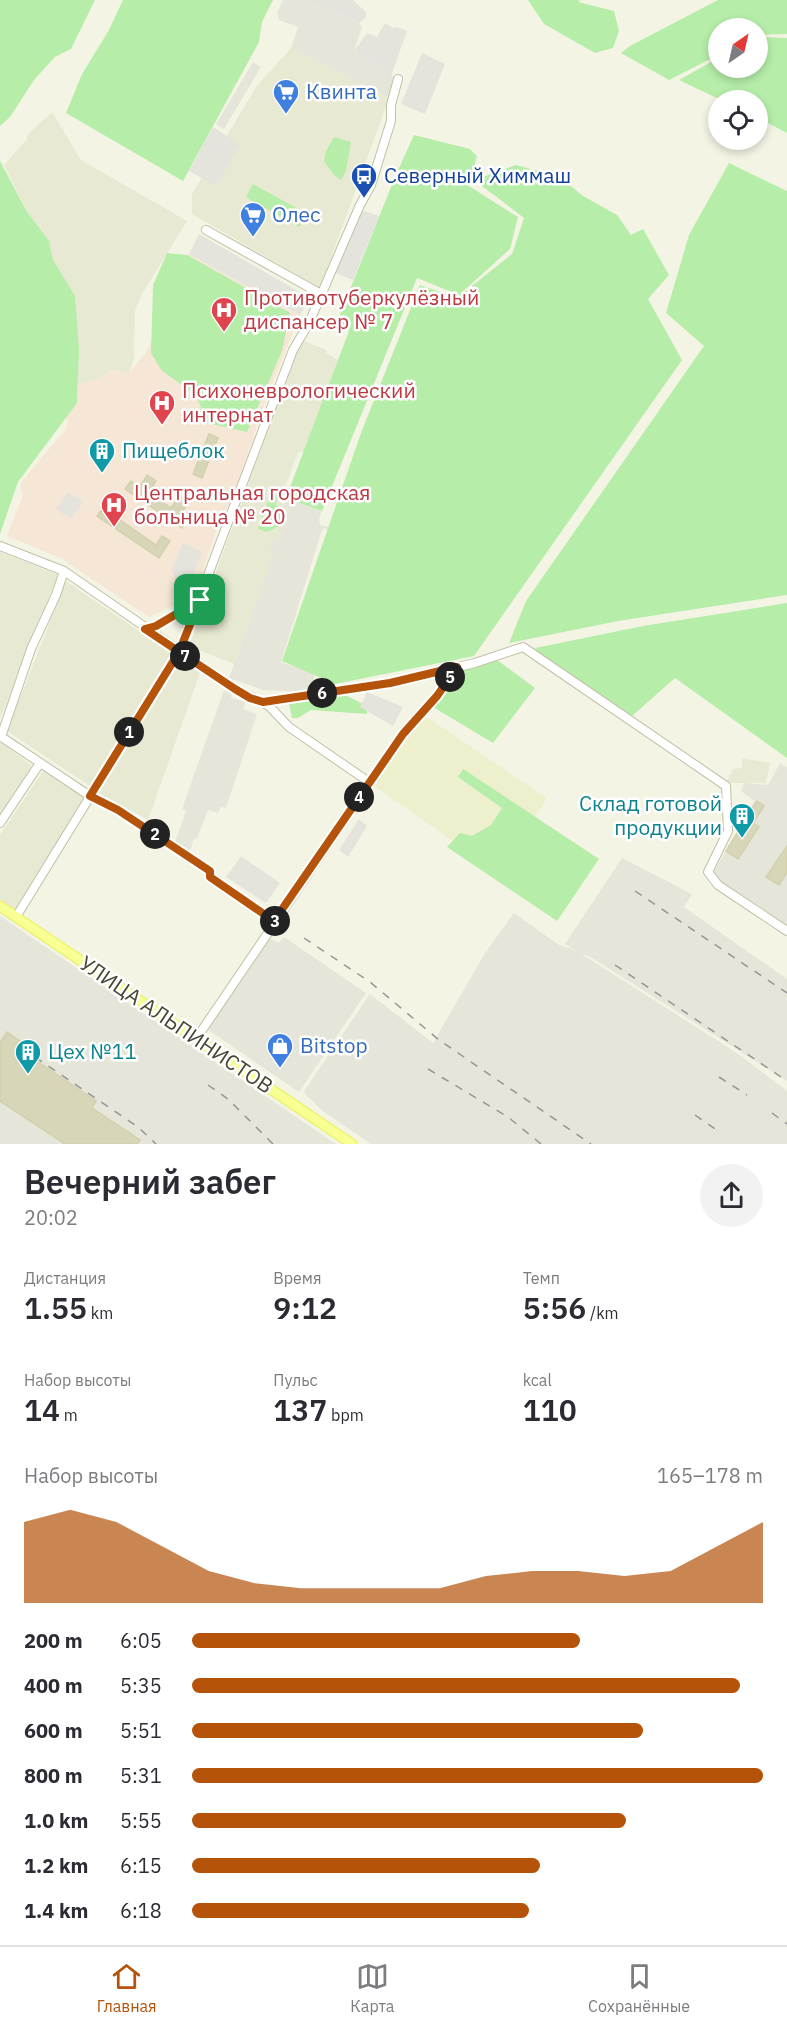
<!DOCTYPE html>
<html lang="ru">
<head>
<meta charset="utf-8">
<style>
	body { margin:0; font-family:"IBM Plex Sans",sans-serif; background:#f2f2f3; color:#2b2b33; height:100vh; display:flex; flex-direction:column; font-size:22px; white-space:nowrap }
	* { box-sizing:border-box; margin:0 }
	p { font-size:20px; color:#7c7c81 }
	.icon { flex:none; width:33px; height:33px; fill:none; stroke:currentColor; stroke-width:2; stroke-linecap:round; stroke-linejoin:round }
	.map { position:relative; height:1144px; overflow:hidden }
	.sheet { display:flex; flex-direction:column; background:#fff; flex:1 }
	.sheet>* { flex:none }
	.needle { width:39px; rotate:34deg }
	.buttons { position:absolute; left:708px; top:18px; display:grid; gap:12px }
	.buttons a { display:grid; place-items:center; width:60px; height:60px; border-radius:50%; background:#fff; box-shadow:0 3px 9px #0003; font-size:30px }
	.pin { position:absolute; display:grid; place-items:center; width:51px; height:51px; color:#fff; margin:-26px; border-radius:12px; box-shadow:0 3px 9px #0006 }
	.km { position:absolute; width:30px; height:30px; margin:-15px; border-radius:50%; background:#222; color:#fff; font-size:16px; line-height:30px; text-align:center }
	.round { display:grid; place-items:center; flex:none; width:63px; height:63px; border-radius:32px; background:#f2f2f3 }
	.head { display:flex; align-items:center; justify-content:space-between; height:102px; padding:0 24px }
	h1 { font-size:33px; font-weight:600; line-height:45px }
	.figures { display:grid; grid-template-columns:repeat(3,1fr); gap:9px; height:102px; padding:6px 24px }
	.figures div { display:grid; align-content:center }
	.figures b { font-size:30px; font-weight:600 }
	.figures small { font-size:16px; font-weight:400 }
	.figures p { font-size:16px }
	.chart { height:168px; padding:12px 24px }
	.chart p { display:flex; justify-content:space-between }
	.chart svg { width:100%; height:108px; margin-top:6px; fill:#b45309; opacity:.7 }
	ul { padding:0 24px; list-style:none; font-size:20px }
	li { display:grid; grid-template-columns:96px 72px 1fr; align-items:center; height:45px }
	li i { height:15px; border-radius:8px; background:#b45309 }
	.dock { display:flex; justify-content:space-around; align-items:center; height:84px; border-top:2px solid #e1e1e2; background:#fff; font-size:16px; color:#7c7c81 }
	.dock a { display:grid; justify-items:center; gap:3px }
	.dock .on { color:#b45309 }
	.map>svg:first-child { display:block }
</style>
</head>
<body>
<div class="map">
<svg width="787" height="1144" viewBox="0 0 787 1144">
	<rect width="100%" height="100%" fill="#f4f4e5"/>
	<!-- residential -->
	<path fill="#e8e9d2" d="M291,48l98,50 -69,190 -128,-74v-20l64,-107z
		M52,112l29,48 106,61 -45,73 -7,17 -1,48 -5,14 -18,-4 -9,9 -24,6 1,-33 -41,-117 -34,-69 23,-26v-4z
		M301,340l26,10 -1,3 12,7 -34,93 -5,-2 -20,50 11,8 -56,155 -45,-18z
		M0,552l58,23 -58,144z
		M66,581l105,72 -81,133 -83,-55z
		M181,657l19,16 -52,147 -51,-28z
		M0,742l32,24 -32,49z
		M742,758l28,5 -4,20h-40l7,-14 9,-1z
		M44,770l42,25 -71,115 -15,-11v-64z"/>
	<!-- industrial -->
	<path fill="#e6e5da" d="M283,0h20l56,23 3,4 -8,24 42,28 -7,19 -98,-50 7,-21 -19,-7 -2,-7z
		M253,62l8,5 -37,62 -8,-5z
		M286,498l36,13 -3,8 1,6 10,2 -1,3 -5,-2 -3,5 -40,129 33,11v19l-51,-2 -34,-12 45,-126 -4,-2 3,-10 5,1 12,-32 -6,-3z
		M224,690l8,4 -1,4 15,4 -3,7 14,5 -31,94 -5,-1 -3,6 -10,-3 -11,29h-3l-5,15 -5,-2 1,-3 -11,-4 12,-34 -4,-2z
		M780,763l7,5v157l-75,-50 42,-74 -13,-10 3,-8 24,2z
		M622,858l70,36 -8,13 103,72v102l-195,-123 -12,-5 157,100 50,38v53h-416l-47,-32 -18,-17 -2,-4 66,-97 63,49 52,-90 29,-40 45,32 16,5 -10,-6z
		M0,916l336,228h-336z
		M284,937l82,56 -67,99 -92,-63 62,-91 9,5z"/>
	<!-- education -->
	<path fill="#edefcd" d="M428,718l119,80 -48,75 -126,-88 44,-61z"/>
	<!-- medical -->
	<path fill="#f6e6d6" d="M189,254l111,61 -33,82 -35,102 -12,21 -26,76 -45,21 -87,-58 -55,-23 16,-41 -3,-8 3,-7 42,-50 3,-8 -2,-5 11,-14 1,-19 24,-6 9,-9 18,4 18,-22z"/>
	<!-- green -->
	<path fill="#b6eda9" d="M0,0h95l-24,49 -16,8 -21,23 -24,37 -10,9z
		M123,0h150l-11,22 -3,20 -76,139 -117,-68 16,-39 27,-44z
		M528,0h52l-2,2 36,9 5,20 -6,17 -18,5 -51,-29z
		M718,0h69v34l-29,1v-7h-40v27l-49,25 -48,-27 9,-7z
		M760,37l27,1v95l-29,-15v-18h-37l-42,-20 39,-22v10h40v-30z
		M414,135l56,14 7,7 -8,30 49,31 -8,32 -51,46 -42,-17 -95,233 -36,-13 63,-167 -12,-9 58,-145z
		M334,137l17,5 -5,29 -5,9 -7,-5 -10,-14 2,-10z
		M0,161l27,51 22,29 4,19 22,36 4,55 -2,52 -59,79 -18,52z
		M729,163l58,28v404l-169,26 -109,22 17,-42 178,-255 -38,-33 23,-78z
		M516,165l44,12 23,19 34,19 14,20 12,-6 26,46 -21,24 34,61 -208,296 -139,28 -53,-23 79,-228 59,-148 37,13 55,-44 12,-36 -50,-38z
		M253,184l54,30 -8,13 -53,-30z
		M167,253l20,2 103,58 -8,38 -35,81 -40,-9 -11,-28 -34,-24 -11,-18 2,-68z
		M271,493l6,2 -1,10 8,7 -5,14 -12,6 -9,-3z
		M787,603v155l-112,-80 -43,38 -91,-60 -6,-8 108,-22z
		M497,660l38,28 -42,55 -60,-36 28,-39z
		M345,695l22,11v8l-56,-4 -13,8h-6l-3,-15z
		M463,769l136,90 -42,62 -110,-74 13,-14 12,3 19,-11 11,-17 -44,-31z"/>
	<!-- parking -->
	<path fill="#e4e4dd" d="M303,0h50l13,12v5l-7,6z
		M385,23l8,5 4,-1 10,4 -16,45 -37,-25 13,-18 10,4z
		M422,53l23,11 -20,50 -24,-10z
		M213,127l27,17 -24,42 -27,-15z
		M362,210l17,6 -26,64 -17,-7z
		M199,234l111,64 -10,17 -111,-61z
		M68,492l15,10 -12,17 -15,-10z
		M183,543l19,9 -10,28 -15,4 -5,-15z
		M367,692l36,15 -10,19 -33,-19z
		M359,819l8,7 -19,31 -9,-7z
		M241,856l39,27 -14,20 -40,-26z"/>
	<!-- building -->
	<path fill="#d7d6b9" stroke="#d3d1ab" stroke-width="1.5" d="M209,434l9,4 -16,40 -9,-4z
		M147,475l9,6 -7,12 22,15 8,-12 10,6 -8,12 7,5 -6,9 -57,-39 6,-8 9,6z
		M103,508l53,37 6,-9 8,5 -11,17 -62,-42z
		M757,801l7,5 -11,17 6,4 -21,32 -12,-8z
		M787,846v27l-8,12 -13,-8z
		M7,1032l16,11 -4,6 77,52 -4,7 48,32 -3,4h-72l-65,-43v-58z"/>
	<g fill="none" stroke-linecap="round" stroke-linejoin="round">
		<!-- minor casing -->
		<g stroke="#c0c0a6" stroke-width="10">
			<path id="minor" d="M206,230l115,64
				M0,546l64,25 171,118 34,17 20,21 80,55
				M145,629l11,-3 43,-26
				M263,702l127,-19 85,-20 48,-16 203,139 2,45 -20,41 10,13 69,46
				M0,736l90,60 28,14 92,61v6l64,44
				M1,737l30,-88 25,-54 8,-24
				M0,823l40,-60
				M16,917l163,-265 114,-302 16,-27 51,-118 11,-20 20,-64v-16l7,-26
				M196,1039l207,-305 34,-38 20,-29"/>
		</g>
		<!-- major casing -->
		<g stroke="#e9f056" stroke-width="11">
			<path id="major" d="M0,906l352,238"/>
		</g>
		<!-- minor -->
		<use href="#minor" stroke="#fff" stroke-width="8"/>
		<!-- major -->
		<use href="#major" stroke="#f8ff93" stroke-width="9"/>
		<!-- rail -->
		<path stroke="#959595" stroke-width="1.5" stroke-dasharray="8 8" stroke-linecap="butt" d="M635,891l152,102
			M304,938l66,44 69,58 152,104
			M615,965l172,116
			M22,1048l116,79 18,17
			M428,1069l80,48 33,27
			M719,1077l28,18
			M208,1085l20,14 45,45
			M772,1113l15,11
			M695,1115l26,18"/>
	</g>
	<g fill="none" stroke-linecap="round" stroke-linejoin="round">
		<!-- route casing -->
		<g stroke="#fff" stroke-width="12">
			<path id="route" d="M200,600l-21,52 -89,144 28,14 92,61v6l64,44 129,-187 34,-38 20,-29 -67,16 -127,19 -13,-4 -15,-9 -90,-60 11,-3 44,-26"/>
		</g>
		<!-- route -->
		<use href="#route" stroke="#b45309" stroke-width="8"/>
	</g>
	<!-- icons -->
	<defs>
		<g id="supermarket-pin" transform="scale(1.35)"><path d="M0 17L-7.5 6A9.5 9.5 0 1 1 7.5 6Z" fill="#3f7fe0" stroke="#fff"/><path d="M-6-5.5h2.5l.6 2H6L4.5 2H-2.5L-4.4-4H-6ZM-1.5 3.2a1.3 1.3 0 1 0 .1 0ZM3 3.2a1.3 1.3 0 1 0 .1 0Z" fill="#fff"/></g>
		<g id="bus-pin" transform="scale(1.35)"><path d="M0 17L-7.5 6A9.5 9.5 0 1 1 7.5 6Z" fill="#1a4fb4" stroke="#fff"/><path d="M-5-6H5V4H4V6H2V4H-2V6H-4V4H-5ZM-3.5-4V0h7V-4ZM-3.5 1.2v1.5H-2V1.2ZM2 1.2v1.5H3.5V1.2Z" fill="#fff"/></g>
		<g id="hospital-pin" transform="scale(1.35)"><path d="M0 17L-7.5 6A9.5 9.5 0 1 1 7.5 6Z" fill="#e0444e" stroke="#fff"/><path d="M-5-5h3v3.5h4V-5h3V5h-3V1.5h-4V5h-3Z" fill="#fff"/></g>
		<g id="building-pin" transform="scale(1.35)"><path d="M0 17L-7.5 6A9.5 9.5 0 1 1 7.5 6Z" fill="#0f9aa8" stroke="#fff"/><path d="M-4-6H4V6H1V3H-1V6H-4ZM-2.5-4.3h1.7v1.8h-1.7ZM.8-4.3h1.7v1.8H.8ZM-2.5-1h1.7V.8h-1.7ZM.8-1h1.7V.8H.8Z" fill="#fff"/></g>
		<g id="shop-pin" transform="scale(1.35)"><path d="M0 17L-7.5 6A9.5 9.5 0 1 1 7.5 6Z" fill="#3f7fe0" stroke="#fff"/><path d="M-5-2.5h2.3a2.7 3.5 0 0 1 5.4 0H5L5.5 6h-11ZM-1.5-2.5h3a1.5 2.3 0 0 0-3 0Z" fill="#fff"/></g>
	</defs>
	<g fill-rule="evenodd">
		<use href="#supermarket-pin" x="286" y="92"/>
		<use href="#bus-pin" x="364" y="176"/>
		<use href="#supermarket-pin" x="253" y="215"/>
		<use href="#hospital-pin" x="224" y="310"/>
		<use href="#hospital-pin" x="162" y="403"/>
		<use href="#building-pin" x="102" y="451"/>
		<use href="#hospital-pin" x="114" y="505"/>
		<use href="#building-pin" x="742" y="816"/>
		<use href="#shop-pin" x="280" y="1046"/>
		<use href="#building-pin" x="28" y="1052"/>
	</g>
	<g text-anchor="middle" stroke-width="5" stroke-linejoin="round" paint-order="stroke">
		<!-- shop labels -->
		<g font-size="21" fill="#366cbe" stroke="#fff" text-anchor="start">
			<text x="306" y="99">Квинта</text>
			<text x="272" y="222">Олес</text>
			<text x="300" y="1053">Bitstop</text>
		</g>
		<!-- transit labels -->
		<g font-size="21" fill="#164399" stroke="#fff" text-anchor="start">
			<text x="384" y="183">Северный Химмаш</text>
		</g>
		<!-- health labels -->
		<g font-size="21" fill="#be3a42" stroke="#fff" text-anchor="start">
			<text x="244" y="305">Противотуберкулёзный<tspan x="244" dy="24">диспансер № 7</tspan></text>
			<text x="182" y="398">Психоневрологический<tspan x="182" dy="24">интернат</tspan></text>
			<text x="134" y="500">Центральная городская<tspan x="134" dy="24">больница № 20</tspan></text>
		</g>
		<!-- culture labels -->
		<g font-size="21" fill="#0d838f" stroke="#fff" text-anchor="start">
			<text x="122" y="458">Пищеблок</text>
			<text x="722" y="811" text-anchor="end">Склад готовой<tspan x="722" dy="24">продукции</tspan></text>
			<text x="48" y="1059">Цех №11</text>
		</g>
		<!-- street labels -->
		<g font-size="21" fill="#474634" stroke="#fff">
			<text transform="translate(176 1025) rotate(34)" y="7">УЛИЦА АЛЬПИНИСТОВ</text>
		</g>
	</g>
</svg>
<div class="buttons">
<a><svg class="needle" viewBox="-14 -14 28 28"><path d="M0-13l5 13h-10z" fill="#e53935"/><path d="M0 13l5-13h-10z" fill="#7c7c81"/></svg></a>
<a><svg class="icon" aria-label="locate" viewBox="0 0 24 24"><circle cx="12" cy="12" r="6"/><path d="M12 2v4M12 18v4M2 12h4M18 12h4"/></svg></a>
</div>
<div class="pin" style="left:200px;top:600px;background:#1e9e55"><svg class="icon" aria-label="arrive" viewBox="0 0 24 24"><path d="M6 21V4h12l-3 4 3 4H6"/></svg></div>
<b class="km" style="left:129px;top:732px">1</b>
<b class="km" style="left:155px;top:834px">2</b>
<b class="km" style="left:275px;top:921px">3</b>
<b class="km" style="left:359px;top:797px">4</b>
<b class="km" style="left:450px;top:677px">5</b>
<b class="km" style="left:322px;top:693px">6</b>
<b class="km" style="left:185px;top:656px">7</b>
</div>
<section class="sheet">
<div class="head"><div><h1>Вечерний забег</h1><p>20:02</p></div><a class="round"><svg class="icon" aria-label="share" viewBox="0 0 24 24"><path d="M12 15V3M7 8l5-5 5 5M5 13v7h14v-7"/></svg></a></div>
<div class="figures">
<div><p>Дистанция</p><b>1.55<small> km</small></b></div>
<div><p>Время</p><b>9:12</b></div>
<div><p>Темп</p><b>5:56<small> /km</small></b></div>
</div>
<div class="figures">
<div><p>Набор высоты</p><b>14<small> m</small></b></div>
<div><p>Пульс</p><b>137<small> bpm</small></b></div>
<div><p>kcal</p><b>110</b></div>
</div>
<div class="chart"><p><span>Набор высоты</span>165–178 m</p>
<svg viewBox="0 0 160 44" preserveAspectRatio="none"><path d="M0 44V11L10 6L20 11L30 21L40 31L50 36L60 38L70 38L80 38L90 38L100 33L110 31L120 31L130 33L140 31L150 21L160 11V44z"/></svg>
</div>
<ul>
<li><b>200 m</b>6:05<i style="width:68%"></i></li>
<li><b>400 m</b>5:35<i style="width:96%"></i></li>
<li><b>600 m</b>5:51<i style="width:79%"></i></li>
<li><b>800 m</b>5:31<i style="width:100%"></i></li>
<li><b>1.0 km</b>5:55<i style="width:76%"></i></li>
<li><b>1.2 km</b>6:15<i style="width:61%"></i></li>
<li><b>1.4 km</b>6:18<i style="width:59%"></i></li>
</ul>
</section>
<nav class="dock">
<a class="on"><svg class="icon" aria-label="home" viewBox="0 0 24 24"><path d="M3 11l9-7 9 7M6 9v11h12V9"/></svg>Главная</a>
<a><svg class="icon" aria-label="map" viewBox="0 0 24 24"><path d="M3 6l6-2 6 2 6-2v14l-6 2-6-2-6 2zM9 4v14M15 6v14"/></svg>Карта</a>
<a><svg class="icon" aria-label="saved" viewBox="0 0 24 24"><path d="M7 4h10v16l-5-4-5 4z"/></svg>Сохранённые</a>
</nav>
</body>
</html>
